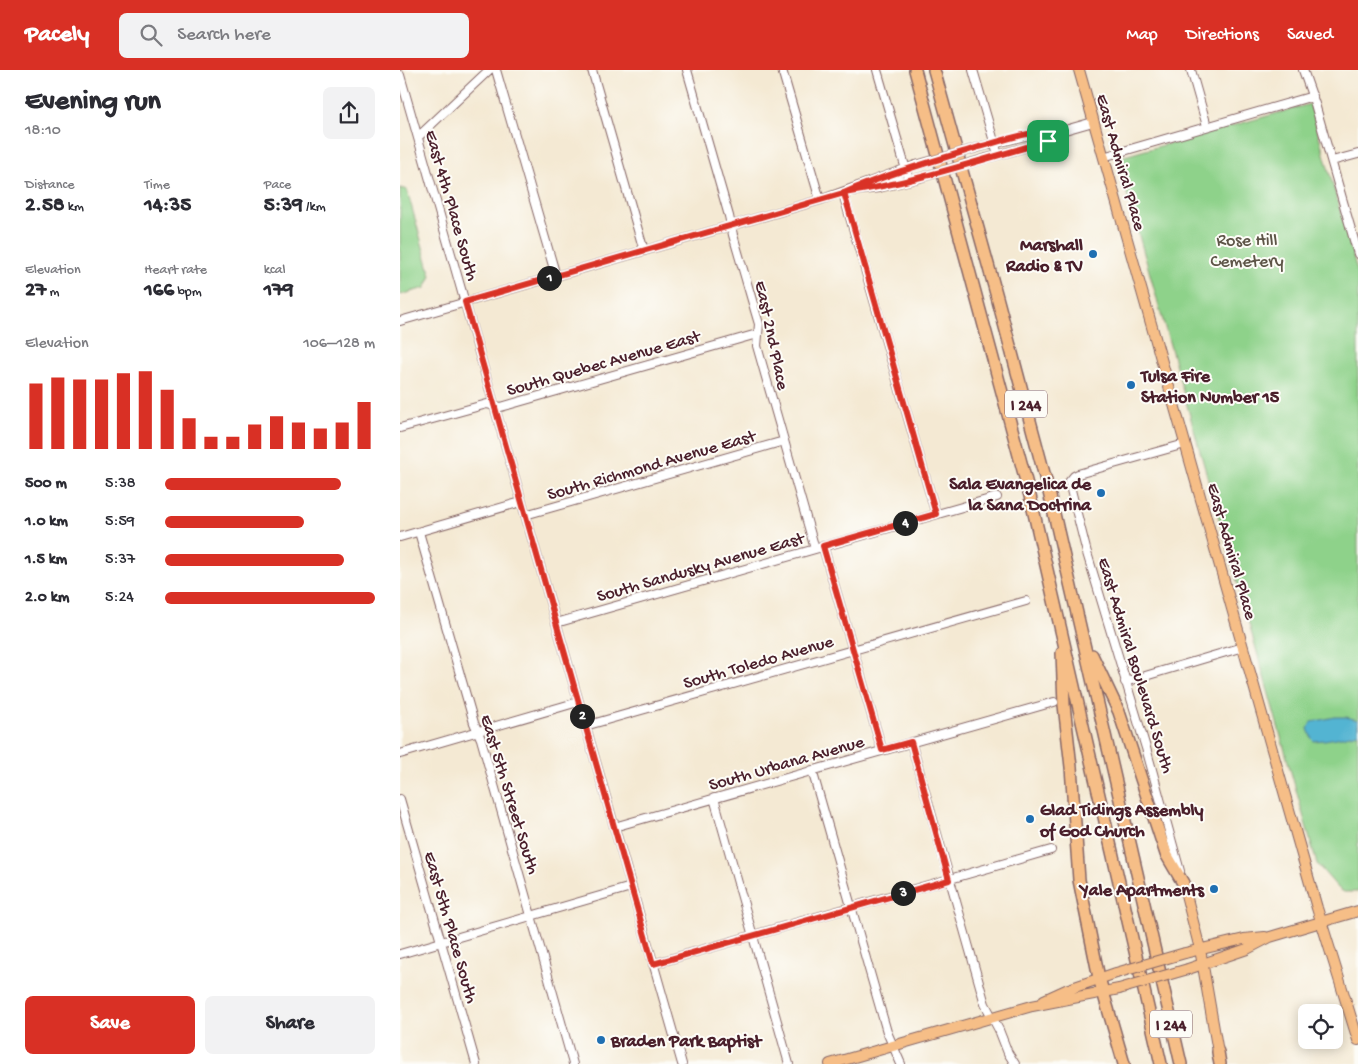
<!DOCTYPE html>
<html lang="en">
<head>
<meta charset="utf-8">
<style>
	body { margin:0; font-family:"Gochi Hand",sans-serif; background:#f2f2f3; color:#2b2b33; height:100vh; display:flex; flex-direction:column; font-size:19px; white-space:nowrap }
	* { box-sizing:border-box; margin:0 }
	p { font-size:16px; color:#7c7c81 }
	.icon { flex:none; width:28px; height:28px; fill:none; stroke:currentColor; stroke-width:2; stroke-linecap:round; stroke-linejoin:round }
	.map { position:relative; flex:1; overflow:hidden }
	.side { display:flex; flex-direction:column; background:#fff; width:400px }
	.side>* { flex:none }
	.tools { position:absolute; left:898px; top:934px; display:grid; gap:10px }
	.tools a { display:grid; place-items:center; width:45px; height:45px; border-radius:8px; background:#fff; box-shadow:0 2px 12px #0003; font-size:25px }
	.pin { position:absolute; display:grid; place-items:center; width:42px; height:42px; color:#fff; margin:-21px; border-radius:10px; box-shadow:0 2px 8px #0006 }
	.km { position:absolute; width:25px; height:25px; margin:-12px; border-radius:50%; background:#222; color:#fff; font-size:14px; line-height:25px; text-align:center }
	.round { display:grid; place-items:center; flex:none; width:52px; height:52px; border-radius:8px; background:#f2f2f3 }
	.overview { display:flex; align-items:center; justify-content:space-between; height:85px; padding:0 25px }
	h1 { font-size:28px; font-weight:700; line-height:38px }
	.figures { display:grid; grid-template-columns:repeat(3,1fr); gap:8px; height:85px; padding:5px 25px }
	.figures div { display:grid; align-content:center }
	.figures b { font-size:21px; font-weight:700 }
	.figures small { font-size:14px; font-weight:400 }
	.figures p { font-size:14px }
	.chart { height:140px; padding:10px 25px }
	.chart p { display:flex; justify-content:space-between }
	.chart svg { width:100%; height:90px; margin-top:5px; stroke:#d93025; stroke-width:6 }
	.button { display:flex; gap:10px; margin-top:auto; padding:10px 25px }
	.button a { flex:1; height:58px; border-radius:8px; background:#d93025; color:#fff; font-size:20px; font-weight:700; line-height:58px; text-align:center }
	.button a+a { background:#f2f2f3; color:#2b2b33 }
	ul { padding:0 25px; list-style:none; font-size:16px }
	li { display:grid; grid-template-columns:80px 60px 1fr; align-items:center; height:38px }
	li i { height:12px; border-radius:6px; background:#d93025 }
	header { display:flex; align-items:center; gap:30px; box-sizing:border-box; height:70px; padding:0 25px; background:#d93025; color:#fff }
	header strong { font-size:24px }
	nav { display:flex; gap:28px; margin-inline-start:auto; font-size:18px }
	.search { width:350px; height:45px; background:#f2f2f3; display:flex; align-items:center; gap:12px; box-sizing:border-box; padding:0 18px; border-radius:8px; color:#7c7c81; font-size:19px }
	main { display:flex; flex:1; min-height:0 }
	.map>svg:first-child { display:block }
</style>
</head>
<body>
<header>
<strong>Pacely</strong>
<div class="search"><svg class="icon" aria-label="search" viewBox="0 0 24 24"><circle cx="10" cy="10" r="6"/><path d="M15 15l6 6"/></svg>Search here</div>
<nav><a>Map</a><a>Directions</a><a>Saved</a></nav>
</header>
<main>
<section class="side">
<div class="overview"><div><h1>Evening run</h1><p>18:10</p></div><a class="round"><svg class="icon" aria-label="share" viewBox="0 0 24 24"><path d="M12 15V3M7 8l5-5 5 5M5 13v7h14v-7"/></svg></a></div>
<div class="figures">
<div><p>Distance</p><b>2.58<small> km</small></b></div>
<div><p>Time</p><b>14:35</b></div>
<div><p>Pace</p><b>5:39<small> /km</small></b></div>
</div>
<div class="figures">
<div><p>Elevation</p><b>27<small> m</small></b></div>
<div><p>Heart rate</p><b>166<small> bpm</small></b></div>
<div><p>kcal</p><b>179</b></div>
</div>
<div class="chart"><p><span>Elevation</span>106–128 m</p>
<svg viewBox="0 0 160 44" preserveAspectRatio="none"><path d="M5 44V12M15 44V9M25 44V10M35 44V10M45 44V7M55 44V6M65 44V15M75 44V29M85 44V38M95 44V38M105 44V32M115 44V28M125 44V31M135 44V34M145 44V31M155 44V21"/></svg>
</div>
<ul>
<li><b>500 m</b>5:38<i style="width:84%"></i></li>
<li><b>1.0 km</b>5:59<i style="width:66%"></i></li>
<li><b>1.5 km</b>5:37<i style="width:85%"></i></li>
<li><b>2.0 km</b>5:24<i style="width:100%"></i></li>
</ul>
<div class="button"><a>Save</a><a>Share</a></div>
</section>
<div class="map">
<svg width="958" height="994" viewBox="0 0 958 994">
	<rect width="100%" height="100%" fill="#fdfcf7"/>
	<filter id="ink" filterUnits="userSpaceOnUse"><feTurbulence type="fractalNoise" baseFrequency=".02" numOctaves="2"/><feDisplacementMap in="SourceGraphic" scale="10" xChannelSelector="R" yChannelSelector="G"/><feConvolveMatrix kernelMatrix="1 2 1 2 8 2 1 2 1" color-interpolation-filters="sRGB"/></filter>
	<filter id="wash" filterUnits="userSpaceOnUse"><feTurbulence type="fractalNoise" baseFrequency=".0096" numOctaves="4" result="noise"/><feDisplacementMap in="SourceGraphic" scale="20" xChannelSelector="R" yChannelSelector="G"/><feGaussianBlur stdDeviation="1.12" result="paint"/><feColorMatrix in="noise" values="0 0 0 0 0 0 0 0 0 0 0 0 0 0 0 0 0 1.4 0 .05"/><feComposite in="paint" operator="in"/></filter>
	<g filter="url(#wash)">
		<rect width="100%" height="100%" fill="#f4e9d3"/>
		<!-- green -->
		<path fill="#8ed28a" stroke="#6c785a" d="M910,34l48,170v618h-14l-5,-3 -22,-25 -200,-706z
			M0,118l7,2 24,86 -6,12 -25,7z"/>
		<!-- water -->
		<path fill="#53b4d2" stroke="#4e6a7e" d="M935,647h11l12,3v13c-15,4 -29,7 -44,8l-2,-2 -4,-10 3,-7z"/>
	</g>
	<g filter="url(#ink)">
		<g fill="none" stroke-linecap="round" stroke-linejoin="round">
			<!-- minor casing -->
			<g stroke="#866666" stroke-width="10">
				<path id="minor" d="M96,0l60,206
					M192,0l52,181
					M287,0l42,146 4,19 23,79 3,10 -2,22 58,203
					M382,0l38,130
					M477,0l32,110
					M573,0l25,85
					M791,0l16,56
					M903,0l12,34 43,150
					M0,5l282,989
					M18,67l71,-67
					M584,76l62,-15 12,1 35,-10
					M703,87l210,-61
					M587,88l61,-17 10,-9
					M932,91l26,-7
					M453,121l26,-3 40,-10
					M443,123l93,321
					M0,251l420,-121 96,-35
					M0,358l87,-24 14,3 256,-73
					M125,445l259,-74
					M19,462l55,191 7,16 92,325
					M0,467l121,-35
					M423,476l59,204
					M156,553l441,-126
					M725,612l118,-35
					M185,656l441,-125
					M511,672l74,262 14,26 9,23 7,11
					M0,684l178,-52
					M412,700l75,262 14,32
					M314,728l75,266
					M0,729l76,265
					M214,757l440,-125
					M780,801l-34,-123 -59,-195 -18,-71 5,-6 4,-2 107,-30
					M0,884l231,-67
					M253,894l398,-114"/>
			</g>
			<!-- major casing -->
			<g stroke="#866666" stroke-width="12">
				<path id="major" d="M679,0l238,838 41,132
					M783,813l17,66 18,103
					M785,883l59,-14 21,-2
					M788,899l59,-20 23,-12 88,-26
					M644,930l22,-10 50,-17
					M430,994l202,-58 87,-17"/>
			</g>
			<!-- highway casing -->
			<g stroke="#866666" stroke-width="14">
				<path id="highway" d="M515,0l115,426 131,568
					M534,0l63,227 52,195 132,572
					M662,583l2,52 7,62 8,113 20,98 25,86
					M692,585l27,57 47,142 17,29
					M818,982l2,12"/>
			</g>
			<!-- minor -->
			<use href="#minor" stroke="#fff" stroke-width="8"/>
			<!-- major -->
			<use href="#major" stroke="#f6be87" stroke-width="10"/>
			<!-- highway -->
			<use href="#highway" stroke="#f6be87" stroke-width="11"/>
			<!-- minor-bridge casing -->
			<g stroke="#866666" stroke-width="10" stroke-linecap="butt">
				<path id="minor-bridge" d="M516,95l68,-19
					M519,108l68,-20"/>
			</g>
			<!-- major-bridge casing -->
			<g stroke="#866666" stroke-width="12" stroke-linecap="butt">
				<path id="major-bridge" d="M716,903l69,-20
					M719,919l69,-20"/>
			</g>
			<!-- minor-bridge -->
			<use href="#minor-bridge" stroke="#fff" stroke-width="8"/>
			<!-- major-bridge -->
			<use href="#major-bridge" stroke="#f6be87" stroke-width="10"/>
		</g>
	</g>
	<g fill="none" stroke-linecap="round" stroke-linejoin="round" filter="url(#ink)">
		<!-- route casing -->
		<g stroke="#fff" stroke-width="10">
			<path id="route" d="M648,71c-68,19 -135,42 -204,52l-379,109 188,662 296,-84 -38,-138 -29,8 -59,-204 113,-32 -92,-321c43,-19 89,-32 135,-46 23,-6 55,-18 79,-15l-10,9"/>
		</g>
		<!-- route -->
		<use href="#route" stroke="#d93025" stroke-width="6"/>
	</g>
	<!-- markers -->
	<g fill="#1f6fb2" stroke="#fdfcf7" stroke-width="2">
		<circle cx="693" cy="184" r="5"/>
		<circle cx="731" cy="315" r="5"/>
		<circle cx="701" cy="423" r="5"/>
		<circle cx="630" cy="749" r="5"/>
		<circle cx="814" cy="819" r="5"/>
		<circle cx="201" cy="970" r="5"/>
	</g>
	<g text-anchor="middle" stroke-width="4" stroke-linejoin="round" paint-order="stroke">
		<!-- shield labels -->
		<g fill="#fdfcf7" stroke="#806168" stroke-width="1">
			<rect x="605" y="320.5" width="42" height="27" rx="4"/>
			<rect x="750" y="940.5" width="42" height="27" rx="4"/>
		</g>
		<g font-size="16" font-weight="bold" fill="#4a1f2b">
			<text x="626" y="340">I 244</text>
			<text x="771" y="960">I 244</text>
		</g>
		<!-- street labels -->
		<g font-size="18" fill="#4a1f2b" stroke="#fdfcf7">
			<text transform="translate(722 92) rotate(74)" y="6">East Admiral Place</text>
			<text transform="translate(53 135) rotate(74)" y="6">East 4th Place South</text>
			<text transform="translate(373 265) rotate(78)" y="6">East 2nd Place</text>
			<text transform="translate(203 292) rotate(-16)" y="6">South Quebec Avenue East</text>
			<text transform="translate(251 394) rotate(-16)" y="6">South Richmond Avenue East</text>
			<text transform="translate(833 481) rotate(74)" y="6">East Admiral Place</text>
			<text transform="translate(300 496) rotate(-16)" y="6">South Sandusky Avenue East</text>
			<text transform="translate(358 591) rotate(-16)" y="6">South Toledo Avenue</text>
			<text transform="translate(737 595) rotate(73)" y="6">East Admiral Boulevard South</text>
			<text transform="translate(386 692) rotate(-16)" y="6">South Urbana Avenue</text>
			<text transform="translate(111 724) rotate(73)" y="6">East 5th Street South</text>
			<text transform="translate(52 857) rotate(74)" y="6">East 5th Place South</text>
		</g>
		<!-- park labels -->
		<g font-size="18" fill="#5e5548" stroke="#fdfcf7">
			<text x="847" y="175">Rose Hill<tspan x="847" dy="21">Cemetery</tspan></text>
		</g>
		<!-- poi labels -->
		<g font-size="18" font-weight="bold" fill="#4a1f2b" stroke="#fdfcf7" text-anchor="end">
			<text x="683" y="180">Marshall<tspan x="683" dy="21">Radio &amp; TV</tspan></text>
			<text x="741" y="311" text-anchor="start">Tulsa Fire<tspan x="741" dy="21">Station Number 15</tspan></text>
			<text x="691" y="419">Sala Evangelica de<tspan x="691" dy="21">la Sana Doctrina</tspan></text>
			<text x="640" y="745" text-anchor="start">Glad Tidings Assembly<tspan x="640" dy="21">of God Church</tspan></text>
			<text x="804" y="825">Yale Apartments</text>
			<text x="211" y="976" text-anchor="start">Braden Park Baptist</text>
		</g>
	</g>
</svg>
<div class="tools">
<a><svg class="icon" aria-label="locate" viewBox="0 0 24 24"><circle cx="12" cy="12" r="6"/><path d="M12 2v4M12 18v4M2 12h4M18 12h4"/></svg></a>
</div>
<div class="pin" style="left:648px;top:71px;background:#1e9e55"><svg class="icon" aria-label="arrive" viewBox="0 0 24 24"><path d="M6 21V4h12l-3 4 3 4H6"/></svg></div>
<b class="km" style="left:149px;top:208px">1</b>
<b class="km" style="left:182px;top:646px">2</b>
<b class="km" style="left:503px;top:823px">3</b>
<b class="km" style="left:505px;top:453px">4</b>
</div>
</main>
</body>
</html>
